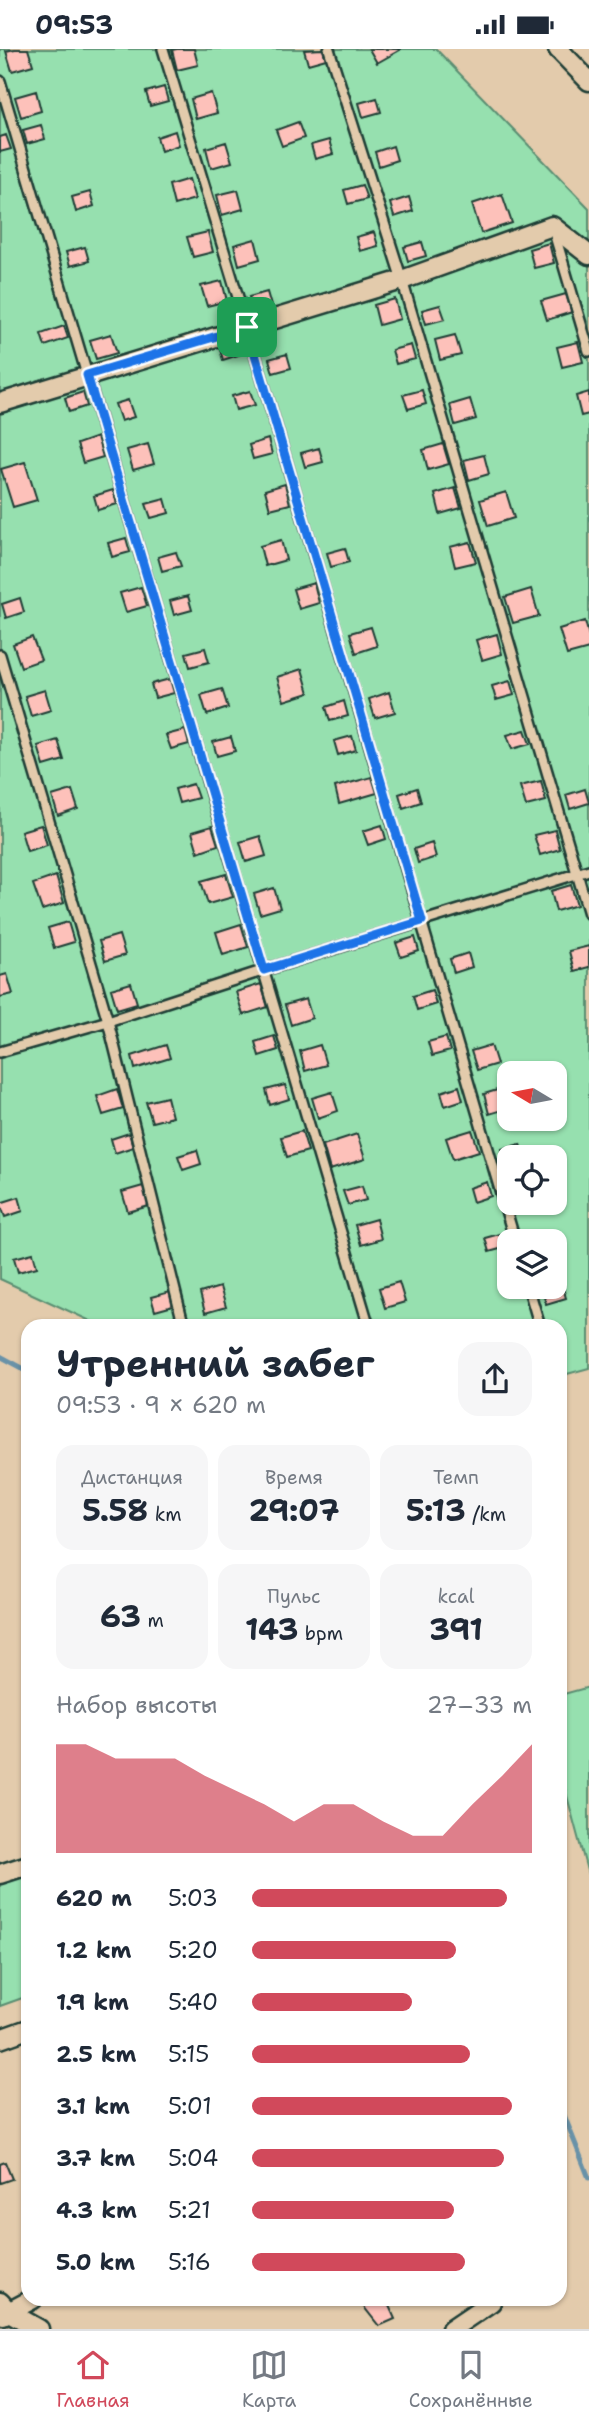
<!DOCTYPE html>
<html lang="ru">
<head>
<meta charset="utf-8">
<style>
	body { margin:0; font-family:"Shantell Sans",sans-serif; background:#f6f6f7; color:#1f2937; height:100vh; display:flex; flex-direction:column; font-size:26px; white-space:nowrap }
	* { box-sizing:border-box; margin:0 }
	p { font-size:23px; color:#747a83 }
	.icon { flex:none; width:38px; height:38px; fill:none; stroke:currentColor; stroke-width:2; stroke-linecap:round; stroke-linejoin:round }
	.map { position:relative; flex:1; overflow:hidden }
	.panel { position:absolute; left:21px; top:1270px; width:546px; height:987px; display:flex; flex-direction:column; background:#fff; border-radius:21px; box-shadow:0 2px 5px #0004 }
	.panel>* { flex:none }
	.needle { width:46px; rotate:280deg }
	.buttons { position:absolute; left:497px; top:1012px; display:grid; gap:14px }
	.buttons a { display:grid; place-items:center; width:70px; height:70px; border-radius:14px; background:#fff; box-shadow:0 2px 5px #0004; font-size:35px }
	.pin { position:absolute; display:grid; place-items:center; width:60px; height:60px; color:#fff; margin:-30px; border-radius:14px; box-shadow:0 4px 10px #0006 }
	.round { display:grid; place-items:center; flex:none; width:74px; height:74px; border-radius:21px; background:#f6f6f7 }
	.overview { display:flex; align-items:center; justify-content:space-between; height:119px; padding:0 35px }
	h1 { font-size:38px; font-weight:700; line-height:52px }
	.metrics { display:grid; grid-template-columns:repeat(3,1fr); gap:10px; height:119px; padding:7px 35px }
	.metrics div { display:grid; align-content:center; border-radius:18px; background:#f6f6f7; text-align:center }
	.metrics b { font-size:30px; font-weight:700 }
	.metrics small { font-size:19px; font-weight:400 }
	.metrics p { font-size:19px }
	.chart { height:196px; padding:14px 35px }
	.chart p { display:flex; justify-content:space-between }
	.chart svg { width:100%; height:126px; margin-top:7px; fill:#d1495b; opacity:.7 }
	ul { padding:0 35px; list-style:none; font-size:23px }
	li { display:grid; grid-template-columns:112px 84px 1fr; align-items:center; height:52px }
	li i { height:18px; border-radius:9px; background:#d1495b }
	.status { display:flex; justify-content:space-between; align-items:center; height:49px; padding:0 35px; background:#fff; direction:ltr }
	.status svg { height:19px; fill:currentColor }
	.tabs { display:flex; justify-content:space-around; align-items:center; height:98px; border-top:2px solid #e0e1e3; background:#fff; font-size:19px; color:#747a83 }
	.tabs a { display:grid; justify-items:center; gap:4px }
	.tabs .current { color:#d1495b }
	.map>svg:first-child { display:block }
</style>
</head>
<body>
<div class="status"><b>09:53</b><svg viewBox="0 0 49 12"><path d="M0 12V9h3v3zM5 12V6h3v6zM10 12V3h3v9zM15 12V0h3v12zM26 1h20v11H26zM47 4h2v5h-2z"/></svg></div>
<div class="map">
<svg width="589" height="2280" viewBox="0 0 589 2280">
	<rect width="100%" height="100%" fill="#e3cbac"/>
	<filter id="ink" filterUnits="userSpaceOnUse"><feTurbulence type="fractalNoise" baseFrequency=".0143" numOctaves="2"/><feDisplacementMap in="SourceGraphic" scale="14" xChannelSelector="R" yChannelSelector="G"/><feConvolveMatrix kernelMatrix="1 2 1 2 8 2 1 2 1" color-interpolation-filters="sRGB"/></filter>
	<g filter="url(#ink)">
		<!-- green -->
		<path fill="#96e0af" stroke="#5a8e72" stroke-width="2" fill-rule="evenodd" d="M0,0h436l153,159v1160l-29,8v-49l-459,-1 -101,-47zM509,1024h46v45h-46zM509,1108h46v45h-46zM509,1192h46v45h-46z
			M589,1638v191l-29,-108v-75z
			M28,1813v134l-28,10v-134z"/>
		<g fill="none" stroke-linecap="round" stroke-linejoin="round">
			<!-- stream -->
			<path stroke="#6992a8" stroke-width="5" d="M0,1307l28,15
				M560,2056l29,73"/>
		</g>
		<!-- building -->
		<path fill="#fdc1ba" stroke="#1f3d34" stroke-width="2" d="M15,0h13l5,16 -21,6 -6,-20z
			M177,0h17l4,16 -21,5 -5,-20z
			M323,0l3,10 -18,5 -4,-14z
			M369,0h31v1l-23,13z
			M164,38l4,14 -18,5 -4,-14z
			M36,42l5,20 -20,6 -6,-20z
			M211,44l6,20 -21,6 -5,-20z
			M377,49l4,14 -18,5 -4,-14z
			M298,73l6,16 -22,8 -6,-16z
			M41,76l4,14 -18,5 -4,-14z
			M175,82l4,14 -18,6 -4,-14z
			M6,86l5,14 -11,3v-15z
			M329,91l4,14 -18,5 -4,-14z
			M226,93l6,20 -21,6 -5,-20z
			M393,97l4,14 -18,6 -4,-14z
			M189,130l6,20 -21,6 -5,-20z
			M362,136l5,14 -19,5 -4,-14z
			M238,141l5,19 -21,6 -5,-20z
			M90,143l4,14 -18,6 -4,-15z
			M502,145l10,29 -31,10 -9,-29z
			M409,148l4,14 -19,6 -4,-14z
			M208,183l5,20 -20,5 -6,-20z
			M374,183l4,14 -18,5 -4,-14z
			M255,190l5,20 -21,6 -5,-20z
			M422,193l4,14 -18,5 -4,-14z
			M549,194l5,20 -20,5 -5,-19z
			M85,198l4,14 -19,5 -4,-14z
			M222,232l5,20 -20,5 -6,-20z
			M267,243l4,14 -18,5 -4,-14z
			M566,245l6,18 -25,8 -6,-19z
			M395,250l5,20 -21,6 -5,-20z
			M440,256l5,14 -19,5 -4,-14z
			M64,277l4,12 -23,8 -4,-12z
			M111,285l6,19 -21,6 -6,-19z
			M455,286l6,20 -21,5 -5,-20z
			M237,291l4,14 -18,6 -4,-14z
			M578,293l5,20 -21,5 -5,-20z
			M411,296l4,14 -19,5 -4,-14z
			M287,305l4,14 -18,5 -4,-14z
			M422,341l4,14 -18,5 -5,-14z
			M250,342l5,14 -19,5 -4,-14z
			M83,343l4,14 -18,6 -4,-14z
			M589,343v22l-8,2 -5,-20z
			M470,350l6,20 -21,6 -5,-20z
			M128,351l6,17 -13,4 -6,-17z
			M97,388l6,20 -20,6 -6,-19z
			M268,390l4,15 -19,5 -4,-14z
			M148,395l6,20 -21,6 -6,-20z
			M443,395l6,20 -21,6 -5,-20z
			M319,399l4,14 -18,5 -4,-14z
			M484,406l5,19 -20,6 -5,-20z
			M25,413l12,38 -24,7 -12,-38z
			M285,435l5,20 -20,5 -5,-19z
			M455,439l6,20 -21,6 -5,-20z
			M113,441l4,14 -19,6 -4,-14z
			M506,443l8,26 -26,8 -8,-26z
			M165,450l4,14 -18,5 -5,-14z
			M126,489l4,14 -18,5 -4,-14z
			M281,491l5,20 -21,6 -5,-20z
			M470,493l6,20 -21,5 -5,-20z
			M345,499l4,14 -18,5 -4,-14z
			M176,503l5,14 -19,5 -4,-14z
			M314,534l5,20 -20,6 -6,-20z
			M141,538l6,19 -21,6 -6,-19z
			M531,540l8,27 -26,7 -8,-26z
			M188,547l4,14 -18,5 -4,-14z
			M20,549l4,14 -18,6 -4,-14z
			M585,572l4,15v13l-22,6 -8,-26z
			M371,578l6,19 -21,7 -6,-20z
			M497,585l5,20 -20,6 -6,-20z
			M32,588l9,23 -20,7 -8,-23z
			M205,599l4,14 -19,5 -4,-14z
			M302,620l7,24 -25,8 -7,-24z
			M170,630l4,14 -19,5 -4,-14z
			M510,632l4,14 -18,5 -4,-14z
			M222,640l6,19 -21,7 -6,-20z
			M45,641l6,20 -20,6 -6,-20z
			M389,643l6,20 -20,6 -6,-19z
			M344,652l4,15 -18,5 -4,-14z
			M185,681l4,14 -18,5 -5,-14z
			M525,681l5,14 -18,5 -5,-14z
			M352,687l4,14 -18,5 -4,-14z
			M231,688l4,14 -18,5 -4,-14z
			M58,691l6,20 -20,6 -6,-20z
			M372,728l5,16 -38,11 -4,-17z
			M541,732l5,20 -20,5 -6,-20z
			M193,735l5,14 -19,5 -4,-14z
			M417,739l4,14 -18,6 -4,-14z
			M585,740l4,14 -19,6 -4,-14z
			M72,741l6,19 -20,7 -6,-20z
			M41,776l6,20 -20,6 -6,-20z
			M382,776l4,14 -18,6 -5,-14z
			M212,777l6,19 -20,7 -6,-20z
			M555,781l5,19 -20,6 -6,-20z
			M260,787l6,20 -20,6 -6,-20z
			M432,794l4,14 -18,6 -4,-14z
			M226,825l7,23 -25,7 -7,-23z
			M56,827l8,27 -22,7 -9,-26z
			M571,836l6,20 -21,6 -5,-20z
			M274,839l6,20 -20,6 -6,-20z
			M68,873l6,20 -20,6 -6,-20z
			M241,875l7,23 -25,8 -7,-23z
			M119,886l6,20 -20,6 -6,-20z
			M415,888l4,14 -18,6 -5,-14z
			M589,897v21l-15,4 -5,-20z
			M468,904l4,14 -18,6 -4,-14z
			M7,925l6,20 -13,3v-21z
			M131,934l6,20 -20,6 -6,-20z
			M261,935l7,23 -25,8 -7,-23z
			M432,941l4,14 -19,6 -4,-14z
			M306,950l6,19 -21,7 -6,-20z
			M274,987l4,14 -19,6 -4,-14z
			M446,988l4,14 -18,5 -4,-14z
			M166,996l4,13 -35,11 -3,-13z
			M320,996l6,20 -21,6 -5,-20z
			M491,996l6,19 -20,6 -6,-19z
			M285,1036l4,14 -19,6 -4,-15z
			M459,1037l4,14 -18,6 -4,-14z
			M504,1039l5,20 -20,6 -5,-20z
			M117,1040l6,20 -20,6 -6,-19z
			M332,1043l6,19 -20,7 -6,-20z
			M167,1048l5,20 -20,5 -6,-20z
			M472,1081l7,21 -26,8 -7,-21z
			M302,1082l6,20 -21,6 -6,-20z
			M129,1084l4,14 -18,6 -4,-14z
			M357,1085l8,25 -35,11 -7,-25z
			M520,1095l4,13h-15v5l-3,1 -4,-14z
			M197,1101l4,14 -18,6 -5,-14z
			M487,1133l4,14 -18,6 -4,-14z
			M143,1137l6,20 -21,6 -6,-20z
			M362,1137l4,14 -18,5 -5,-14z
			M19,1148l4,14 -18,6 -5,-14z
			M376,1170l5,20 -20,6 -6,-20z
			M503,1184l4,14 -18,5 -4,-14z
			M33,1204l4,14 -19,5 -4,-14z
			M560,1229l6,20 -20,6 -5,-18h14v-7z
			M399,1233l6,20 -20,6 -6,-20z
			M220,1238l6,20 -21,6 -5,-20z
			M170,1243l3,14 -18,5 -4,-14z
			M5,2113l7,17 -12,4v-19z
			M380,2250h6l9,20 -16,7 -15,-19z"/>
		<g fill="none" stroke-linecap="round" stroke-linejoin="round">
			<!-- service casing -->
			<g stroke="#1f3d34" stroke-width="14">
				<path id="service" d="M163,0l84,278 268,914
					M329,0l73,231 187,634
					M0,32l369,1246
					M553,180l36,122
					M0,606l108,366 76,306
					M0,1003l108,-31 157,-51 324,-100
					M528,1237l12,41"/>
			</g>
			<!-- minor casing -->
			<g stroke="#1f3d34" stroke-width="23">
				<path id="minor" d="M558,0l31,32
					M0,354l402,-123 150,-54 37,29
					M0,1825l28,-9
					M0,1990l28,-10
					M0,2253l9,10 30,17
					M3,2266l30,-16
					M451,2280l40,-27"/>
			</g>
			<!-- service -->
			<use href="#service" stroke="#e3cbac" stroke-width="9"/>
			<!-- minor -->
			<use href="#minor" stroke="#e3cbac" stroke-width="18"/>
		</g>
	</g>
	<g fill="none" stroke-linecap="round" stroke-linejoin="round" filter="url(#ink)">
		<!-- route casing -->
		<g stroke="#fff" stroke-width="14">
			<path id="route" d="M247,278l175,594 -158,49 -177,-595z"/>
		</g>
		<!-- route -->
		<use href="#route" stroke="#1a73e8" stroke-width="9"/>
	</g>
</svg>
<div class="buttons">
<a><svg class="needle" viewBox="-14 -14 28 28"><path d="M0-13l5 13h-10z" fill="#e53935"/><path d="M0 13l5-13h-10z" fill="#747a83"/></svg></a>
<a><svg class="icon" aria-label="locate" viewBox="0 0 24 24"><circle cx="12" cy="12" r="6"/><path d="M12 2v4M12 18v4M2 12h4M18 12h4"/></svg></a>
<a><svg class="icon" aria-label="layers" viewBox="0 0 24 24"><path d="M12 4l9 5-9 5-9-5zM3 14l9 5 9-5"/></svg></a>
</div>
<div class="pin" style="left:247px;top:278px;background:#1e9e55"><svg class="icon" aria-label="arrive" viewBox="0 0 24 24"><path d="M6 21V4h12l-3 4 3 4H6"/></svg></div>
<section class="panel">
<div class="overview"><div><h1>Утренний забег</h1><p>09:53 · 9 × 620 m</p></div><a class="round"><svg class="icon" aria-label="share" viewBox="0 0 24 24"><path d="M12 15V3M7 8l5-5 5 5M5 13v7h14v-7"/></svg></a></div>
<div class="metrics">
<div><p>Дистанция</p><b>5.58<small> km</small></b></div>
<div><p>Время</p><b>29:07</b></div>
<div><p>Темп</p><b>5:13<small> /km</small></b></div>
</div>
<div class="metrics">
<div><b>63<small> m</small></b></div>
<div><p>Пульс</p><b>143<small> bpm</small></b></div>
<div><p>kcal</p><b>391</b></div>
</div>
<div class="chart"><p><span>Набор высоты</span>27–33 m</p>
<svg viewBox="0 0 160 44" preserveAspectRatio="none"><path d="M0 44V6L10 6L20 11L30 11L40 11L50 17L60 22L70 27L80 33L90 27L100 27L110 33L120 38L130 38L140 27L150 17L160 6V44z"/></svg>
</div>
<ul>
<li><b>620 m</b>5:03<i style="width:91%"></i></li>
<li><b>1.2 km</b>5:20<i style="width:73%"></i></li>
<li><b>1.9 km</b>5:40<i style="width:57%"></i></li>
<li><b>2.5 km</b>5:15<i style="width:78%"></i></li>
<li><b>3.1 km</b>5:01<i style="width:93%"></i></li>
<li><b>3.7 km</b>5:04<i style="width:90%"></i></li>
<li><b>4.3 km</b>5:21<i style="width:72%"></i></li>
<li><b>5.0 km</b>5:16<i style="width:76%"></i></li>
</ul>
</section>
</div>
<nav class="tabs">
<a class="current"><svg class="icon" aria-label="home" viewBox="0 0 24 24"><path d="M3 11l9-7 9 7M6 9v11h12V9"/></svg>Главная</a>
<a><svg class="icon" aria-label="map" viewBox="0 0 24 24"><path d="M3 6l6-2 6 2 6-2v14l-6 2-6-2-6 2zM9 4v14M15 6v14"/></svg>Карта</a>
<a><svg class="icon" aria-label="saved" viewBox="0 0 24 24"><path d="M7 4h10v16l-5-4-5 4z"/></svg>Сохранённые</a>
</nav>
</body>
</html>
